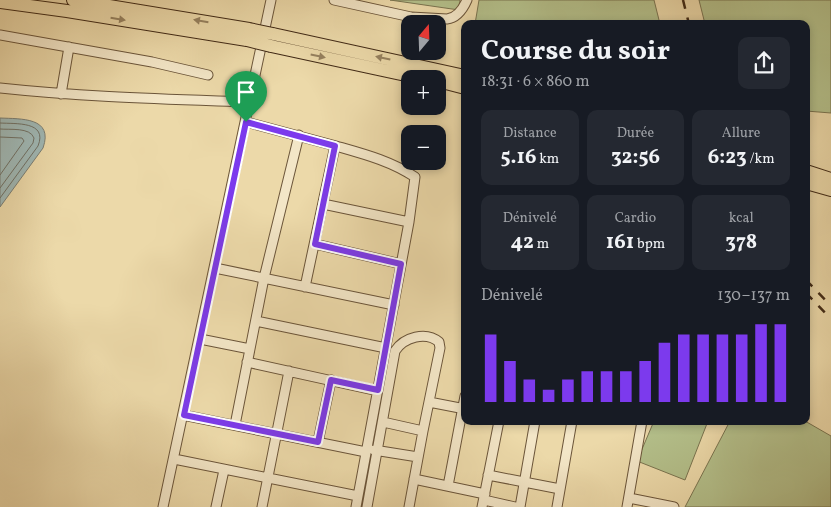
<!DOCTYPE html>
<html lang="fr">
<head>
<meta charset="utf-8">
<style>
	body { margin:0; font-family:Vollkorn,serif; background:#242831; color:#f1f3f6; height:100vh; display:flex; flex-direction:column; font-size:19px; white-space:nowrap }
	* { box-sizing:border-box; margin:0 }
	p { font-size:16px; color:#9ea1a6 }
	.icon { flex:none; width:28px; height:28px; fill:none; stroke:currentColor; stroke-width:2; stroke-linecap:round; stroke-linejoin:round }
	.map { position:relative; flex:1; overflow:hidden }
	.sheet { position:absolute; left:461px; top:20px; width:349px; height:405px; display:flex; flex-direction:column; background:#171b24; border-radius:10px; box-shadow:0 2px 8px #0003 }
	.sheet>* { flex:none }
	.needle { width:32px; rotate:19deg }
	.buttons { position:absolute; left:401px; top:15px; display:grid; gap:10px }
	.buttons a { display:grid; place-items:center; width:45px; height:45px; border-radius:10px; background:#171b24; box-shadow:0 2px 8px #0003; font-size:25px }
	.pin { position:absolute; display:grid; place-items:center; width:42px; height:42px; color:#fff; margin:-51px -21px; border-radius:50% 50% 50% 0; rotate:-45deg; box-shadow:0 0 5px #0007 }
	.pin .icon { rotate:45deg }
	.round { display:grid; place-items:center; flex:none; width:52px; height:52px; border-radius:10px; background:#242831 }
	.headline { display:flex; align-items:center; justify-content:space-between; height:85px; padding:0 20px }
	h1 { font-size:28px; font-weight:700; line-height:38px }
	.figures { display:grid; grid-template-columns:repeat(3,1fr); gap:8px; height:85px; padding:5px 20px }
	.figures div { display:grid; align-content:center; border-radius:10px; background:#242831; text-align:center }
	.figures b { font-size:21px; font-weight:700 }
	.figures small { font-size:14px; font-weight:400 }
	.figures p { font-size:14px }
	.chart { height:140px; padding:10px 20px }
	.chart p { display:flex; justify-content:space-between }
	.chart svg { width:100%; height:90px; margin-top:5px; stroke:#7c3aed; stroke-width:6 }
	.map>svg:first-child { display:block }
</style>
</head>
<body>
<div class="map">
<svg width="831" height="507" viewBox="0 0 831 507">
	<rect width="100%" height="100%" fill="#ecd9a9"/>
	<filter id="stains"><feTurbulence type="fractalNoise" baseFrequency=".004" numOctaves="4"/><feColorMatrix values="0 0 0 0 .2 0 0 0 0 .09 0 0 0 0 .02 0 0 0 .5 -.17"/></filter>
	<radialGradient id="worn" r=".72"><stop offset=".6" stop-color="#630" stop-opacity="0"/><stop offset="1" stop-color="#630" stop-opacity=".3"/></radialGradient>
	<!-- green -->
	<path fill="#b4c08b" stroke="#7a7450" d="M390,0h70l-1,10z
		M479,0h175l6,24h-185z
		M699,0h132v113l-25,-2v-87h-101z
		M654,421h54l-23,59 -48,-19z
		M730,421h75l26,15v71h-146z"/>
	<!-- water -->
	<path fill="#9fb7b4" stroke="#797e74" d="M0,118c21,1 54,-1 43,30l-43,59z"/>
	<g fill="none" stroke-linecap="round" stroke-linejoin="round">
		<!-- shore -->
		<path stroke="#707064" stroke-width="1" d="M0,123c16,1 48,-2 38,23l-38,52
			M0,129c10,1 30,-2 34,9l-1,5 -33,45
			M0,137l22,1 2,3 -24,34"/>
		<!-- minor casing -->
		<g stroke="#6b553a" stroke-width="11">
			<path id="minor" d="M334,0l77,17 36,2c10,-1 16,-10 20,-19
				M0,35l152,27 56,13
				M0,88c83,9 167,11 250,14
				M61,94l8,-47
				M246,122c30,8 60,16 90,24 28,8 55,15 79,31l-6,45 -53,285
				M323,204l86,18
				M315,244l86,20
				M215,268l179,37
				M305,287l30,-141
				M256,321l130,27
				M200,339l50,10
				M247,362l131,29
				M429,402l36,7
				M183,415l183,37
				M383,422l40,9
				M235,425l29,-147 35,-143
				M318,442l13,-62
				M374,450l44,7
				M174,459l184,37
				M488,475l72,14
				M414,479l71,15
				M448,486l17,-90
				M629,498l45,9
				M484,500l31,7
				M163,507l108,-507
				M216,507l8,-37
				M262,507l27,-136
				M367,507l28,-156c9,-14 31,-20 44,-9l1,6 -17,83 -14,76
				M482,507l17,-86
				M520,507l15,-86
				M557,507l15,-86
				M627,507l15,-86"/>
		</g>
		<!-- highway casing -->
		<g stroke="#402915" stroke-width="14">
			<path id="highway" d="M73,0l176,29
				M0,2l67,9 180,29
				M273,34l192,42
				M271,46l153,33
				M438,81l27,7
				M806,171l25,8
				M806,183l25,7"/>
		</g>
		<!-- minor -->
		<use href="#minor" stroke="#f3e6c7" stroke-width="9"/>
		<!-- highway -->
		<use href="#highway" stroke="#ecd9a9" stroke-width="12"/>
		<!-- rail -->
		<path stroke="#402915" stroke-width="2.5" stroke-dasharray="9 9" stroke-linecap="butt" d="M683,0l6,24
			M806,280l25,26
			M806,293l25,26"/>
		<!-- highway-bridge casing -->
		<g stroke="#402915" stroke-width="14" stroke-linecap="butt">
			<path id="highway-bridge" d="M249,29l24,5
				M247,40l24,6"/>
		</g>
		<!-- highway-bridge -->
		<use href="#highway-bridge" stroke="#ecd9a9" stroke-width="12"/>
	</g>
	<!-- one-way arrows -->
	<defs><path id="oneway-solid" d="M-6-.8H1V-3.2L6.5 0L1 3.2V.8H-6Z" transform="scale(1.25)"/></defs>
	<g fill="#96815f">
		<use href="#oneway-solid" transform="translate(118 19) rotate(9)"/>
		<use href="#oneway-solid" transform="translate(201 21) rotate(-170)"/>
		<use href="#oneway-solid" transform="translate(318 56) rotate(12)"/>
		<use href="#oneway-solid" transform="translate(383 58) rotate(-168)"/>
	</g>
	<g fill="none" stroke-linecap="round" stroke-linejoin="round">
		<!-- route casing -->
		<g stroke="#fff" stroke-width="10">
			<path id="route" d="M246,122l89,24 -20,98 86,20 -23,126 -47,-10 -13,62 -134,-27z"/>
		</g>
		<!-- route -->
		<use href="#route" stroke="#7c3aed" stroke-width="6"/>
	</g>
	<rect width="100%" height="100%" filter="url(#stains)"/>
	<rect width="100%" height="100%" fill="url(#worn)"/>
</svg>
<div class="buttons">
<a><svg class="needle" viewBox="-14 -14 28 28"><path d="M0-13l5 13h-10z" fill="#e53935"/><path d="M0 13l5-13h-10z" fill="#9ea1a6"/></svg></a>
<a>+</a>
<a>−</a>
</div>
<div class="pin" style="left:246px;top:122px;background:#1e9e55"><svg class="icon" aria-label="arrive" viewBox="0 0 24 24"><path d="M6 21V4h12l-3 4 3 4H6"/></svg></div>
<section class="sheet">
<div class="headline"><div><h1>Course du soir</h1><p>18:31 · 6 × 860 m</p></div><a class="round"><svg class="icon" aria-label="share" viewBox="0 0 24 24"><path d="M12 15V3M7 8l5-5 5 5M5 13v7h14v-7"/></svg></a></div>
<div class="figures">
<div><p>Distance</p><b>5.16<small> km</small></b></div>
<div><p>Durée</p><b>32:56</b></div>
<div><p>Allure</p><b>6:23<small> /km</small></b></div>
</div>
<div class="figures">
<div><p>Dénivelé</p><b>42<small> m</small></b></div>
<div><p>Cardio</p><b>161<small> bpm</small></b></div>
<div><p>kcal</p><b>378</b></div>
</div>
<div class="chart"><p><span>Dénivelé</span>130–137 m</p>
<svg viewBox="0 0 160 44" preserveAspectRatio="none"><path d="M5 44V11M15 44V24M25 44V33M35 44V38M45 44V33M55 44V29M65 44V29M75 44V29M85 44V24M95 44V15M105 44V11M115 44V11M125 44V11M135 44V11M145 44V6M155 44V6"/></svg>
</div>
</section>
</div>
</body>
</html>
